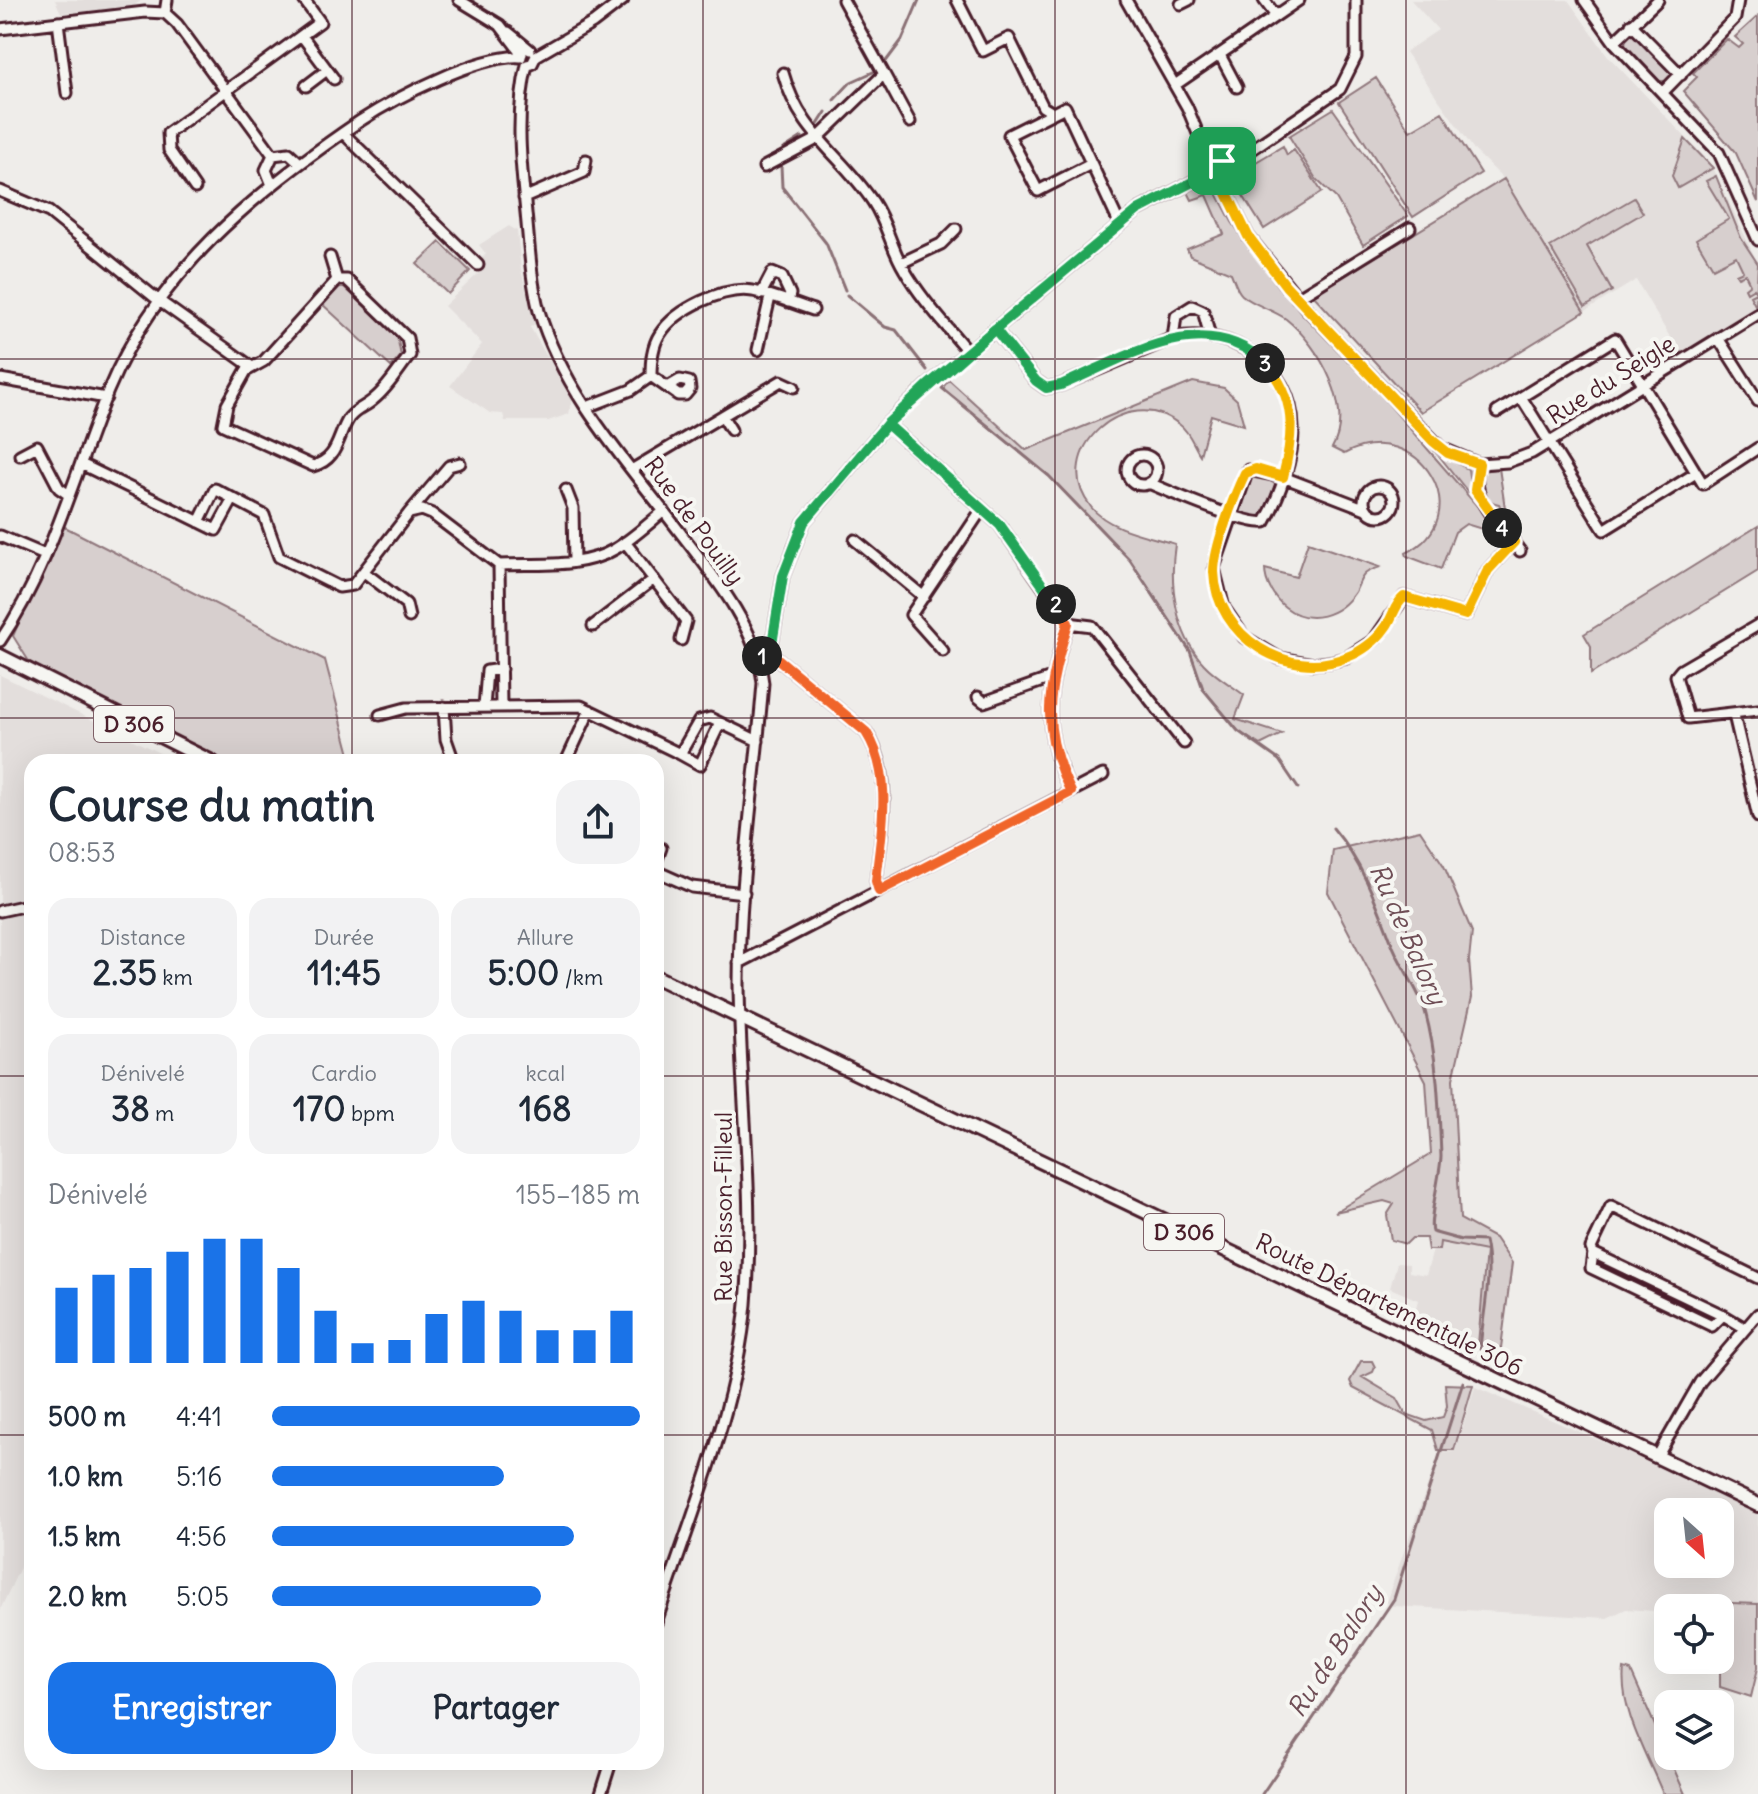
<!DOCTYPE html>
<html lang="fr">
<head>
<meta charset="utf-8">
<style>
	body { margin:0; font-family:Delius,sans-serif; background:#f2f2f3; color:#1f2937; height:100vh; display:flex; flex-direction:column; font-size:30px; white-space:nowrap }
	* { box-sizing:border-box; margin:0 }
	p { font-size:26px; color:#747a83 }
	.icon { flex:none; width:44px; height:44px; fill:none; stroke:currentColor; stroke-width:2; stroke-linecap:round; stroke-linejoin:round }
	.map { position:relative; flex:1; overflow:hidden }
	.sheet { position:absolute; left:24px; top:754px; width:640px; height:1016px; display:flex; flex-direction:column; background:#fff; border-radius:24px; box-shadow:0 8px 32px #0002 }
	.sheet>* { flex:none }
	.needle { width:52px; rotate:153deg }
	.tools { position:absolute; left:1654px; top:1498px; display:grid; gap:16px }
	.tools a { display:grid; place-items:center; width:80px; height:80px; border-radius:16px; background:#fff; box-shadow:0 8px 32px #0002; font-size:40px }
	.pin { position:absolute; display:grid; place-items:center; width:68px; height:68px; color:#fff; margin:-34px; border-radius:16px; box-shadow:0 4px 12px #0006 }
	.km { position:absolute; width:40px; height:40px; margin:-20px; border-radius:50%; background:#222; color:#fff; font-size:22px; line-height:40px; text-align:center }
	.round { display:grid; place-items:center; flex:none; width:84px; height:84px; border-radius:24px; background:#f2f2f3 }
	.summary { display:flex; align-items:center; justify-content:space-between; height:136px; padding:0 24px }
	h1 { font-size:44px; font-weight:700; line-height:60px }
	.stats { display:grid; grid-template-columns:repeat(3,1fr); gap:12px; height:136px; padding:8px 24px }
	.stats div { display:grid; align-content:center; border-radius:20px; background:#f2f2f3; text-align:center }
	.stats b { font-size:34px; font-weight:700 }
	.stats small { font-size:22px; font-weight:400 }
	.stats p { font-size:22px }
	.chart { height:224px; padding:16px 24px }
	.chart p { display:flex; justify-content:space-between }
	.chart svg { width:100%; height:144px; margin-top:8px; stroke:#1a73e8; stroke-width:6 }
	.cta { display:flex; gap:16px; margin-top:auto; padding:16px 24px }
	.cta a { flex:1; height:92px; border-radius:24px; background:#1a73e8; color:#fff; font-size:32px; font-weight:700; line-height:92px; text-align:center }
	.cta a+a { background:#f2f2f3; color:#1f2937 }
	ul { padding:0 24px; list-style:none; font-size:26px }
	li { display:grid; grid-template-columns:128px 96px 1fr; align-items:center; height:60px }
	li i { height:20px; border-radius:10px; background:#1a73e8 }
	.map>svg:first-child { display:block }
</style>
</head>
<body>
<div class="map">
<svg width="1758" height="1794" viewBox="0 0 1758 1794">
	<rect width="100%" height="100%" fill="#efedea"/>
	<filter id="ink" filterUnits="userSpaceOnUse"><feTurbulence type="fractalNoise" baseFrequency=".0125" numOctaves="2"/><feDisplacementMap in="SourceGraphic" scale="16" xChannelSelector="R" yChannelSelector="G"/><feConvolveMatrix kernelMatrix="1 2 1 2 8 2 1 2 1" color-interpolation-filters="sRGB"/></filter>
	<g filter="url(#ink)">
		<!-- built -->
		<path fill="#e3dedc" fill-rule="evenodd" d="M55,0h87l-11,8 -70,5z
			M1411,0h157l40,56 103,108 47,100v42l-78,48 -44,-74 -52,32 -80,-133 -29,-28 -70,-99 33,-22z
			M509,226l8,5 4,39 14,54 -5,3 42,73 -3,14 -21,7h-43l-2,-7 -13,-1 -40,-27 32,-42 -38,-38 39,-37 -5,-7 8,-8 -7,-9z
			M0,675l178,87h-146v780l-32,68z
			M1439,1242l48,9 -9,94 -4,8 -62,-30 6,-23 -28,-12 7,-25 12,1v8l17,3 7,-25h6z
			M1475,1387l205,88 78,40v89l-53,-2 -12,2 -2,4h-23v4l-42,-3 -19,9 -213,-12 -8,-4 53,-148 16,-3zM1668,1512h52v52h-52z"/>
		<!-- green -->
		<path fill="#d7cfce" stroke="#90777c" stroke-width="2" d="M1758,16v186l-22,-49 -53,-62 14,-14 -4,-4 34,-34 12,9 4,-4 -8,-7z
			M1635,32l38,39 -4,10h-10l-34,-35 1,-10z
			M1376,78l34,53 32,-19 39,61 -68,44 -74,-115z
			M1333,109l75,107 -45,29 -27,-47 -20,-19 -27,-43z
			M1685,139l28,29 -35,20 -6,-12z
			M1283,146l4,9 7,-5 28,42 -58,37 -27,-43 12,-8 -5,-9z
			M1716,176l25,62 17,26 -2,43 -6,-11 6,-3 -2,-5 -7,4 -2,-4 5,-4 -5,-10 -7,3 -2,-3 7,-3 -7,-15 -23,12 -17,-29 33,-20 -23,-38z
			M1504,179l80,133 -163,100 -108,-117z
			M1200,185l17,8 15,29 46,65 101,106 111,128 5,12 -29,-9 -11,8 -14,37 -34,-13 -1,-3c74,-36 13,-139 -62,-99l-12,-6c23,-38 -12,-102 -46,-129 -13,-9 -32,-14 -44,-24 -5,-4 -8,-15 -11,-22l-41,-17 -3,-7 37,-15 -17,-39 -15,5 -4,-8z
			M1634,198l9,15 -56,33 25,45 -27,16 -35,-60z
			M440,242l30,29 -22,23 -31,-30z
			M342,285l55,51 4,20 -10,11 -70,-64z
			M949,380l77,70 167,-68 31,6 13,12 7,25 -33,-10 -11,40c-6,-9 -11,-24 -20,-30 -53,-44 -133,27 -89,82 18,23 58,29 84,37 -6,40 0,89 29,120 11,12 27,21 40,31l-9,24 47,15 -22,11 -22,-14 -35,-42 -13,-38 -60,-91 -81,-84 -107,-88z
			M1436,452l32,17 4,28z
			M1499,468l8,53 -8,-17c-13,-2 -23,-17 -16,-33z
			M1258,474l17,10 -10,29 -7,6 -21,-8 14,-36z
			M61,525l264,135 27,102h-124l-198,-99 -17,-27z
			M1758,526v45l-167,103v-28l-7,-12z
			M1308,542l72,25c-5,2 -13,4 -16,8 -4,4 -6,12 -9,17 -16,24 -46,34 -70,15 -11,-9 -20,-24 -20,-38l31,8z
			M1420,830l24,36 28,66 -3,28 3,37 -19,82 7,140 35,19 17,25 -11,85 -23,-3 8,-94 -46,-9 -1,8h-11l-2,-12h-14l-6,6 -15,-4 -4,-25 7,-11 -10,-3 -49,11 96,-58 -5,-73 -98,-189 5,-42z
			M1361,1361h11l3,6 -2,5 -11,5 35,21 9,16 20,7 17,-4 4,-11 -2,-22 28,1 -19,65h-16l-6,-20 -79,-42 -3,-7z
			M1705,1602l53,2v64l-7,29 -31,-10v-79h-29l2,-4z
			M1624,1669l7,2 54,123h-22c-15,-37 -44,-85 -39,-125z"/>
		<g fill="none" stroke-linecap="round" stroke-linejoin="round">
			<!-- stream -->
			<path stroke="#8a6f74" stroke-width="3" d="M884,64l18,-24 17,-40
				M834,100l17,-18 22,-10
				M817,126l9,-14
				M785,148l17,-11
				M781,166l1,21 44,56 19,47
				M847,295l38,32 11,3 31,40
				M942,388l107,88 81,84 60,91 13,38 35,42 41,29 19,28
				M1333,828c28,33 43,73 58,113 8,24 27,46 34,70 13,48 14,96 16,145 0,17 -13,65 -9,76l29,8 24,1c8,36 -2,71 -5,108
				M1262,1794l132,-195 69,-217"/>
			<!-- minor casing -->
			<g stroke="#4a1f2b" stroke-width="15">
				<path id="minor" d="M459,0l41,25 22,29
					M843,0l41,74
					M957,0l26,51 26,-13 34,69 10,6 12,-6 55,118
					M1126,0l61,107 24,58
					M1264,0l12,16
					M1584,0l30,42 105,111 39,87
					M1181,4l8,-4
					M165,13l12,11 96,131
					M165,13l2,-13
					M58,22l9,71
					M1631,24l50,51
					M0,29l145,-17 20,1
					M508,32l22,18
					M302,36l32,43
					M1614,42l44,-42
					M1220,55l17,32
					M527,65c-11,46 -7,91 -2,138 4,36 5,74 14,108 24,82 89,153 140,220 33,43 78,96 84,152 -8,100 -24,201 -24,301 1,107 16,213 7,320 -10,108 -57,216 -90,319
					M527,65l5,-1 4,-8 57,-33 30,-23
					M783,73c17,61 58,81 90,129 14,21 18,46 31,67 17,30 42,56 64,83
					M1175,85l124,-85
					M306,86l21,-16
					M1663,92l72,-74 3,-18
					M1053,113l-44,22 29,56 51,-26
					M343,133l135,132
					M1229,165l111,-76 16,-32v-57
					M764,167l53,-28 67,-65 26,48
					M272,185l-6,-15 7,-15 16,-2 11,10
					M1223,185l25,51 58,72 135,140 38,16c-11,36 21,60 41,87
					M1223,185l8,-6 -2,-14
					M195,188l-26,-38 -1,-17 152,-111 -16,-22
					M0,191l49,21 109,88 94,67
					M524,198l60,-26 2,-12
					M330,257l7,23
					M901,263l40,-19 15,-15
					M337,280h10l60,58 3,17c-11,14 -22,33 -36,44 -8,8 -17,9 -25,19 -12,18 -10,41 -36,48l-90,-41 4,-20 19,-34 18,-10z
					M761,294l11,-21 10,4 8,17 -2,8
					M1297,298l113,-70
					M995,329l41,52 10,7 15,-3 112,-47c59,-12 119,27 120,90 1,29 -14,69 -28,94 -17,4 -95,-30 -116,-39
					M1173,338l3,-22 16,-10 11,5 7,25
					M1718,338l40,63
					M758,350l12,-53
					M651,376l27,19h7l5,-6 -1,-7 -9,-2 -12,7
					M0,379l106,19
					M1521,397l83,133 92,-57
					M587,407l44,-17 20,-14c0,-15 1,-30 9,-42 16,-25 64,-48 93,-43 20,4 41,13 60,19
					M1497,412l118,-73 88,145 55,-36
					M723,417l8,13
					M887,424l113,101 68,98c-20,67 -29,104 3,169
					M1127 470a15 15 0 1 1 30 0a15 15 0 1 1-30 0Z
					M20,455l17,-9 22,42 10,7
					M81,464l135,66 17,-31
					M1479,464l29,-2 24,-9 226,-139
					M633,469l148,-88 13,6
					M1364 501a15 15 0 1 1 30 0a15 15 0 1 1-30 0Z
					M566,490l7,18 1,54
					M1366,509l-83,-32 -35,-7 -34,98 10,40 20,29 35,21 34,6 17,-2 16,-4 28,-18 30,-43 62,18 22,-45 26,-28
					M409,513l40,-47 11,-3
					M199,522l16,-33 49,26 15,42 60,30 14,-2 56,-72 13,-3 10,4 67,51
					M0,536l45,19
					M855,540l69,57
					M625,542l61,79 -5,19
					M364,572l42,32 3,13
					M1068,623l24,3 92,117
					M1758,625l-77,45 -5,6 12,42 70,-8
					M593,626l61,-47
					M0,641c51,-75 74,-167 108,-250 50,-120 147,-199 252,-270 35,-23 120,-67 161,-64
					M943,651l-32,-36 71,-106
					M759,656l8,-5 6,-13 10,-62 21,-54 83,-98 41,-39 210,-175 70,-36
					M759,656l19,3 88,73c29,43 15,101 10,149l3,10
					M978,697l6,5 70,-25
					M444,707l2,32 7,20
					M484,707l3,-36 14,-2
					M501,707l-2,-142c36,-2 83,4 116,-16 17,-10 33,-25 49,-38
					M380,715l26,-7 175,-2 99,48 19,-33 11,-3 48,23
					M1734,715l24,102
					M680,754l20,11 20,-42
					M566,762l24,-52
					M656,862l5,-14
					M656,871l36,16 52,6
					M0,911l32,-7
					M739,963l364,-188
					M1593,1253l-2,-5 20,-42 147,72
					M1723,1315l-11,11 -121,-58 2,-15 130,62 20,12
					M1657,1457l43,-75 58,-68
					M601,1794l10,-32"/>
			</g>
			<!-- major casing -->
			<g stroke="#4a1f2b" stroke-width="18">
				<path id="major" d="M0,656l212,106
					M656,977l1102,528"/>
			</g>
			<!-- minor -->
			<use href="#minor" stroke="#f6f6f2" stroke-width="9"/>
			<!-- major -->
			<use href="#major" stroke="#f6f6f2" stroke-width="12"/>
		</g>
	</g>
	<g fill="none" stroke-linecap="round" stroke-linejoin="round" filter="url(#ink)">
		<!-- split-1 casing -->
		<g stroke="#fff" stroke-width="16">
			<path id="split-1" d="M762,656h-3l8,-5 6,-13 10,-62 21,-54 83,-98 41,-39 210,-175 70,-36 3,-9 11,-4"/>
		</g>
		<!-- split-2 casing -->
		<g stroke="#fff" stroke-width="16">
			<path id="split-2" d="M762,656l16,3 88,73c28,43 15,101 10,149l3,10 192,-99c-32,-65 -23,-102 -3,-169l-12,-19"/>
		</g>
		<!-- split-3 casing -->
		<g stroke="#fff" stroke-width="16">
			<path id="split-3" d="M1056,604l-56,-79 -113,-101 108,-95 41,52 10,7 15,-3c63,-26 143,-80 204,-22"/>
		</g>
		<!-- split-4 casing -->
		<g stroke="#fff" stroke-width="16">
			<path id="split-4" d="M1265,363c32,35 29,70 18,114l-27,-8 -11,4c-11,23 -31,75 -31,99 2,64 74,110 133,85 14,-5 29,-16 38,-29 8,-10 9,-23 19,-31l62,18 22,-45 26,-28 -12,-14"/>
		</g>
		<!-- split-5 casing -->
		<g stroke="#fff" stroke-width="16">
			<path id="split-5" d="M1222,161l10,10 -1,8 -8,6 25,51 38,50 147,155 15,12 31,11 -4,26 27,38"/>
		</g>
		<!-- split-1 -->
		<use href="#split-1" stroke="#22a559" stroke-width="10"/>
		<!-- split-2 -->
		<use href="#split-2" stroke="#f0652b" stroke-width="10"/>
		<!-- split-3 -->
		<use href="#split-3" stroke="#22a559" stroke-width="10"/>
		<!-- split-4 -->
		<use href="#split-4" stroke="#f5b400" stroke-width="10"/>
		<!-- split-5 -->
		<use href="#split-5" stroke="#f5b400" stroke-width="10"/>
	</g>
	<!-- grid -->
	<path fill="none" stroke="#4a1f2b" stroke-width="2" stroke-opacity="0.55" d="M352,0v762M703,0v1794M1055,0v1794M1406,0v1794M0,359h1758M0,718h1758M0,1076h32M656,1076h1102M0,1435h32M656,1435h1102M352,1762v32"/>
	<g text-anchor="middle" stroke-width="8" stroke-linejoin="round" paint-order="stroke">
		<!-- shield labels -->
		<g fill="#f6f6f2" stroke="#7e6067" stroke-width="2">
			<rect x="94" y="706" width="80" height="36" rx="6"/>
			<rect x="1144" y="1214" width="80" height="36" rx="6"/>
		</g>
		<g font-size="22" font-weight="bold" fill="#4a1f2b">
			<text x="134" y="732">D 306</text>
			<text x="1184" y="1240">D 306</text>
		</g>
		<!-- street labels -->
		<g font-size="24" fill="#4a1f2b" stroke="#f6f6f2">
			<text transform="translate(1611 380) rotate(-32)" y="8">Rue du Seigle</text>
			<text transform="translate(694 521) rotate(54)" y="8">Rue de Pouilly</text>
			<text transform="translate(724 1207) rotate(-90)" y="8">Rue Bisson-Filleul</text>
			<text transform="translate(1389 1305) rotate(26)" y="8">Route Départementale 306</text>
		</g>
		<!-- water labels -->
		<g font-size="26" font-style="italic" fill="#6f4e56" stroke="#f6f6f2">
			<text transform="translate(1408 934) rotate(66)" y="9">Ru de Balory</text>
			<text transform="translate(1335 1651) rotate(-57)" y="9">Ru de Balory</text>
		</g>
	</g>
</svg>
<div class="tools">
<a><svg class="needle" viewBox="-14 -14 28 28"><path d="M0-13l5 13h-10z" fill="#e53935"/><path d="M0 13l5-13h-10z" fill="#747a83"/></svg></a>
<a><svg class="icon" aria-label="locate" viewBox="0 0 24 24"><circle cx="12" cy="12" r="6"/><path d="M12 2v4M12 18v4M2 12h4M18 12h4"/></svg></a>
<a><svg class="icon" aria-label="layers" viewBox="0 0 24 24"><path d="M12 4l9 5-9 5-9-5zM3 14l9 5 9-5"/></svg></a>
</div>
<div class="pin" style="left:1222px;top:161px;background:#1e9e55"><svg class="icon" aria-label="arrive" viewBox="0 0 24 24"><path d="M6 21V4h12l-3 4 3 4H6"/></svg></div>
<b class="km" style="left:762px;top:656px">1</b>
<b class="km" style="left:1056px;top:604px">2</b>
<b class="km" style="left:1265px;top:363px">3</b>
<b class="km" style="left:1502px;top:528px">4</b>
<section class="sheet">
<div class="summary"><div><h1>Course du matin</h1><p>08:53</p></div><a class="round"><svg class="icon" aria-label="share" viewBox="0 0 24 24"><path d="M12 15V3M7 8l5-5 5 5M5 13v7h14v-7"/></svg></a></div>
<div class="stats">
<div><p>Distance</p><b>2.35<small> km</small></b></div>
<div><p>Durée</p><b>11:45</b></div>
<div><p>Allure</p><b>5:00<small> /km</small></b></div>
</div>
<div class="stats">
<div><p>Dénivelé</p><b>38<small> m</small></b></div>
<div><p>Cardio</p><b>170<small> bpm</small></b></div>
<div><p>kcal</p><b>168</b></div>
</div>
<div class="chart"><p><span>Dénivelé</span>155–185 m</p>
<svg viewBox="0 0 160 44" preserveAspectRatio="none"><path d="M5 44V21M15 44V17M25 44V15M35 44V10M45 44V6M55 44V6M65 44V15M75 44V28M85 44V38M95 44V37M105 44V29M115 44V25M125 44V28M135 44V34M145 44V34M155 44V28"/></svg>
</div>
<ul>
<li><b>500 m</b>4:41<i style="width:100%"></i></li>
<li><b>1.0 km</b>5:16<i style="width:63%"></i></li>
<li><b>1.5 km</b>4:56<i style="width:82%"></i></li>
<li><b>2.0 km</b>5:05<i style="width:73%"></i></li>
</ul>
<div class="cta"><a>Enregistrer</a><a>Partager</a></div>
</section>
</div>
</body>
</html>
